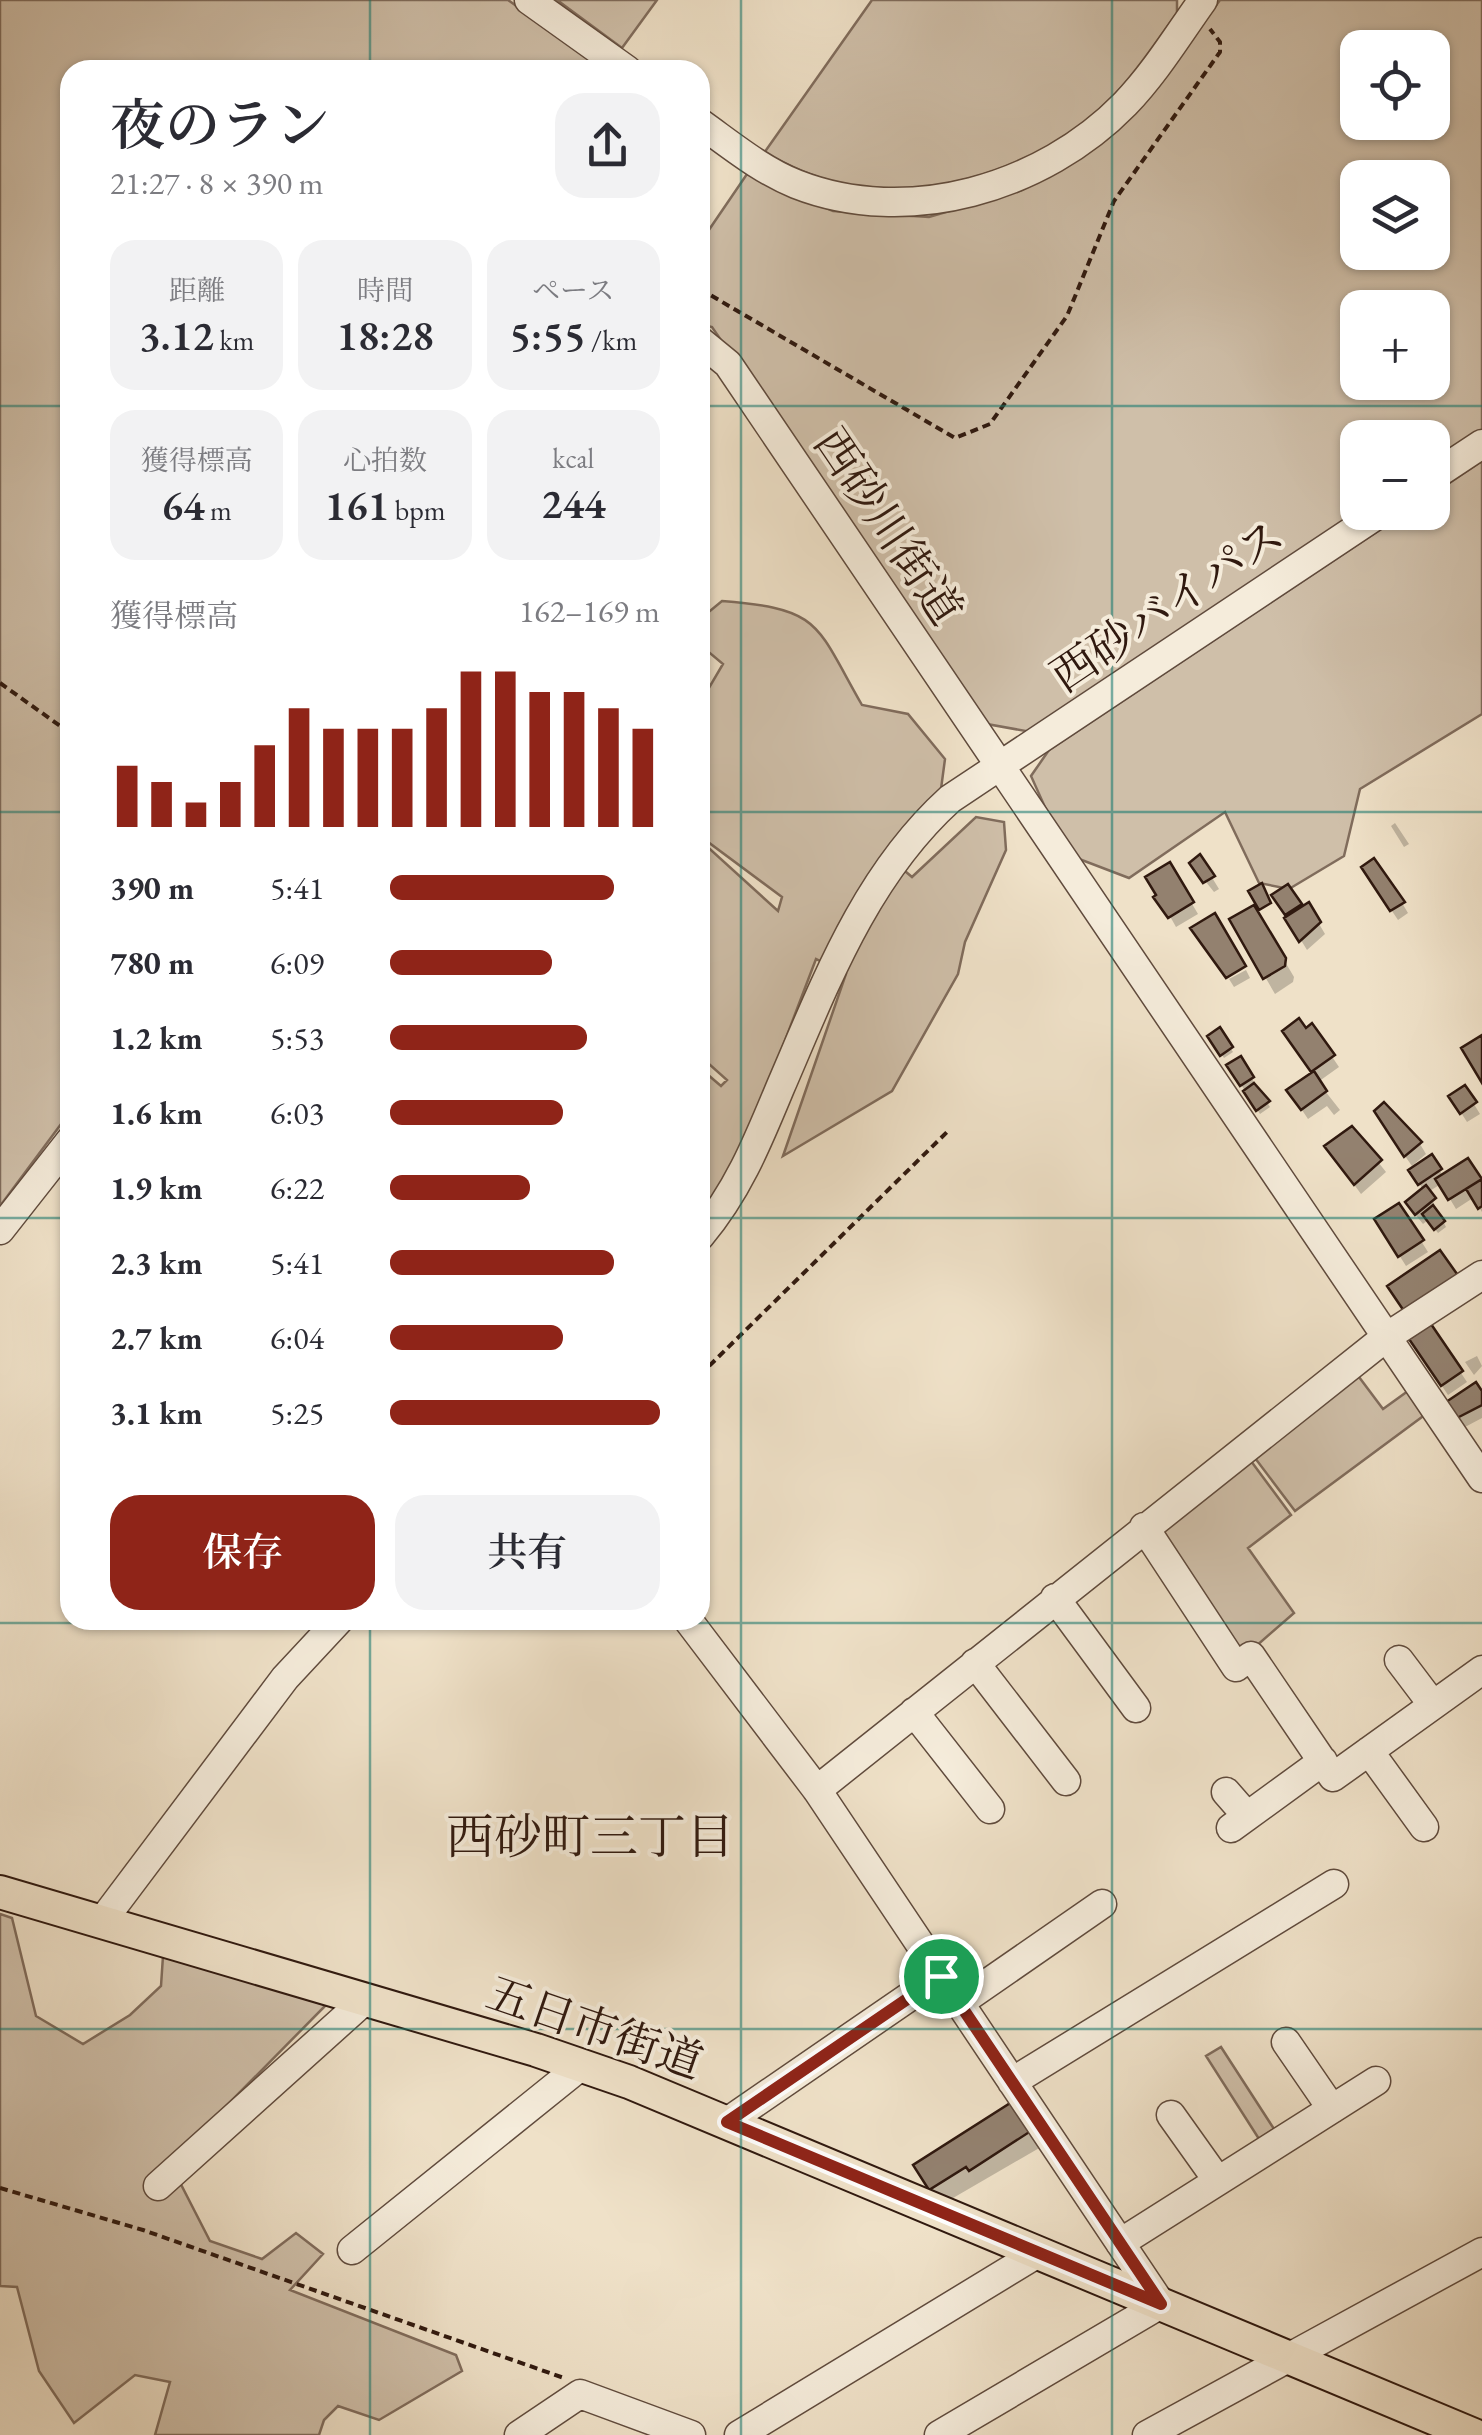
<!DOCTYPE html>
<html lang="ja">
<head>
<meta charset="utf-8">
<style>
	body { margin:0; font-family:"EB Garamond","Noto Serif JP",serif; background:#f2f2f3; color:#2b2b33; height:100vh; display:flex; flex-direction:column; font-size:38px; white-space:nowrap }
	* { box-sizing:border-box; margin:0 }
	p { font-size:32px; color:#7c7c81 }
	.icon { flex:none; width:55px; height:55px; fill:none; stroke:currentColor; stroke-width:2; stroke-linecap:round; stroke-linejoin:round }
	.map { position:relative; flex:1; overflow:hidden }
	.side { position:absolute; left:60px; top:60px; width:650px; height:1570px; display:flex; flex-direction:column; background:#fff; border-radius:30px; box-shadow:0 2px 8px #0004 }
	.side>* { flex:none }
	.tools { position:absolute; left:1340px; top:30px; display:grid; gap:20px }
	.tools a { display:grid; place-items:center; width:110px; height:110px; border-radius:20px; background:#fff; box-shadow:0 2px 8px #0004; font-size:50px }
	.pin { position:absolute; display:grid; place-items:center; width:85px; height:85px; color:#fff; margin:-42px; border:5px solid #fff; border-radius:50%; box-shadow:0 2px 10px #0007 }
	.round { display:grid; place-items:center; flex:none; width:105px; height:105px; border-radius:30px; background:#f2f2f3 }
	.overview { display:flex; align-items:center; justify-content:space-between; height:170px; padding:0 50px }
	h1 { font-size:55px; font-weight:600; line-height:75px }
	.stats { display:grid; grid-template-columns:repeat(3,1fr); gap:15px; height:170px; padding:10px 50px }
	.stats div { display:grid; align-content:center; border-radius:25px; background:#f2f2f3; text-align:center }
	.stats b { font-size:42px; font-weight:600 }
	.stats small { font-size:28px; font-weight:400 }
	.stats p { font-size:28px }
	.chart { height:280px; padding:20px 50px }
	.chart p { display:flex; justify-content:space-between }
	.chart svg { width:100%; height:180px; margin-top:10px; stroke:#8f2418; stroke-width:6 }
	.cta { display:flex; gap:20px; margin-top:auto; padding:20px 50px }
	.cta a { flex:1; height:115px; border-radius:30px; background:#8f2418; color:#fff; font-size:40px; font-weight:600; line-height:115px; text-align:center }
	.cta a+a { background:#f2f2f3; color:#2b2b33 }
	ul { padding:0 50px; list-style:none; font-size:32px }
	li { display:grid; grid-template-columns:160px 120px 1fr; align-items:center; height:75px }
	li i { height:25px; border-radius:12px; background:#8f2418 }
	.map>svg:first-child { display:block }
</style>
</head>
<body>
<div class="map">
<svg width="1482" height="2435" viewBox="0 0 1482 2435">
	<rect width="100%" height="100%" fill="#efe1c8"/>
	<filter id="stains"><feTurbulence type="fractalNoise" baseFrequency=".002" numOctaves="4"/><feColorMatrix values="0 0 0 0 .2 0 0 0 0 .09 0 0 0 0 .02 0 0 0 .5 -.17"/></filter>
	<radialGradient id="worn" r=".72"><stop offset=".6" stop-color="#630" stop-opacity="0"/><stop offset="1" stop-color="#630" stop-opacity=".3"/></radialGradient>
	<!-- green -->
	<path fill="#cfbfa9" stroke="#806c5c" stroke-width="2.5" fill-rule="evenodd" d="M0,0h508l96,68 -534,2v1042l-70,94z
		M557,0h100l-35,48z
		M872,0h305v13c-20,27 -38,56 -61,80 -66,70 -171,107 -266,92 -31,-4 -59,-19 -86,-32z
		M1220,0h262v431l-49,33 -1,-26h-74v74l-327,220 -44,-8 -275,-397 -12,-3v-81l47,-69 86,37 96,6 93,-27 84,-50 44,-44zM1358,48h74v74h-74zM1358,178h74v74h-74zM1358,308h74v74h-74z
		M1482,461v253l-122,75 -16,67 -55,33 -30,-6 -34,-71 -96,66 -63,-24 -35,-78 18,-26 356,-237 27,-1 1,-18z
		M722,601c100,8 93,22 140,104l46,9 37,45 -4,30 -55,66 26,22 64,-60 28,5 2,28 -41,92 -7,32 -66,117 -109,65 63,-182 -30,-15 -81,213 -35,39v-143l21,18 6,-6 -27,-24v-216l78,71 4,-14 -82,-61v-133l23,-39 -18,-15v-34z
		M1356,1373l27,36 25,-18 18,23 -131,97 -43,-57z
		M1248,1457l43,58 -43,33 46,65 -55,48 -84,-131z
		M0,1914l12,4 24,98 47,28 47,-29 31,-29 2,-30 163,49 -156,158 40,78 52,18 34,-26 27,21 -33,36 166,65 6,16 -83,49 -41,-14 -14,14 -5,15h-164l15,-53 -35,-7 -61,48 -35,-52 -22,-84 -17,-1z
		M1221,2047l53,82 -15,10 -53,-83z"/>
	<!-- shadow -->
	<path fill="#0003" d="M1395,823l14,21 -5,3 -13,-21z
		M1200,858l19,31 -5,3 -20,-25z
		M1169,865l29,49 -22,13 -28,-50z
		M1370,878l32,25 6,10 -10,7z
		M1287,887l15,22 6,-4 17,29 -18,16 -33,-54z
		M1253,908l41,69 -1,5 -18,12 -43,-74z
		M1246,970l4,8 -16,9 -5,-8z
		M1312,1027l27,40 -21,15 22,28 -6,5 -7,-9 -19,13 -12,-18 18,-27 -23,-32z
		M1219,1031l14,21 -9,6 -14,-21z
		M1240,1060l30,47 -10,7 -31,-48z
		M1464,1088l16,26 -13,8 -16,-25z
		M1352,1129l34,43 -25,22 -28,-38z
		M1388,1132l32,12 6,10 -14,12z
		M1432,1158l11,18 25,-15 14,20v31l-9,-14 -17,11 -15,-25 -13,8 18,35 -8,6 -10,-13 -5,4 -9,-11 9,-23 -11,-19z
		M1399,1206l29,46 -22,14 -29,-46z
		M1429,1325l38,57 -19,13 -30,-45z
		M1477,1356l5,10 -8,9 -9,-13z
		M1482,1395v23l-17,9 -10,-14z
		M1014,2103l27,44 -100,58 -15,-23z"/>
	<!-- building -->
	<path fill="#93816f" stroke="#30190f" stroke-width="2.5" d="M1200,854l15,22 -12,7 -14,-20z
		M1374,858l31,44 -15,9 -29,-44z
		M1170,862l24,40 -26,16 -15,-21 3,-2 -11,-18z
		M1262,883l9,20 -12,7 -11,-19z
		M1288,884l14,20 -17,11 -14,-20z
		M1309,902l12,20 -22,20 -15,-24z
		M1254,905l32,53 -1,8 -22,13 -34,-60z
		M1215,913l31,53 -20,12 -36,-50z
		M1299,1018l7,10 6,-5 23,32 -24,17 -29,-41z
		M1220,1027l13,20 -13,9 -13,-20z
		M1482,1035v48l-21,-35z
		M1241,1056l13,21 -14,9 -14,-21z
		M1314,1071l13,20 -26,19 -15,-20z
		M1254,1083l16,18 -14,10 -13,-20z
		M1465,1085l12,17 -17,12 -12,-18z
		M1384,1102l38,40 -18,15 -30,-46z
		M1352,1126l30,34 -28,25 -30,-39z
		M1432,1154l10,15 -24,16 -10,-15z
		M1468,1158l14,21 -34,21 -13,-21z
		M1482,1179v27l-4,3 -12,-20z
		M1426,1185l10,13 -21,17 -10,-13z
		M1399,1203l25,37 -26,17 -24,-38z
		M1433,1205l12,16 -11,9 -12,-16z
		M1440,1250l22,31 -54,36 -21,-31z
		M1431,1324l32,47 -22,15 -32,-47z
		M1476,1382l6,9v14l-25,13 -11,-16z
		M1015,2100l19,29 -65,42 -3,-4 -37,23 -16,-25z"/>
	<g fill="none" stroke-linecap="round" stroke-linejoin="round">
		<!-- minor casing -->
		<g stroke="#604b3d" stroke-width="31">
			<path id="minor" d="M529,0l98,70
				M700,123c31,22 61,47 96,61 112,44 247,4 329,-80 30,-31 53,-69 78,-104
				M700,341l28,23 754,1114
				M1432,477l50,-33
				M0,1230l70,-89
				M700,1236c38,-45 58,-95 80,-148 45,-104 85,-212 170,-289l431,-287
				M1144,1527l92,140 15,-11 82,121 149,-107
				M1055,1598l81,110
				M688,1620l129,170 344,514 -222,131
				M1399,1660l34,45
				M975,1663l91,118
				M914,1712l76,97
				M1369,1751l55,76
				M817,1790l568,-452 97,-63
				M1226,1792l21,24
				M1231,1828l92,-67
				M103,1920l182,-242 54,-58
				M959,2003l143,-99
				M1286,2042l46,67
				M1012,2082l322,-198
				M1171,2115l47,66
				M727,2122l214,-147
				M158,2186l208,-187
				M1120,2243l256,-162
				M352,2250l230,-185
				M519,2435l61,-41 111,41
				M739,2435l299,-182
				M1147,2435l335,-183"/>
		</g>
		<!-- major casing -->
		<g stroke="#30190f" stroke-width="36">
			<path id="major" d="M0,1892l536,158 93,32 845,353"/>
		</g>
		<!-- path -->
		<path stroke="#30190f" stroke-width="4" stroke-dasharray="8 5" stroke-linecap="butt" d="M700,289l255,149 35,-14 77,-108 47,-115 106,-149v-10l-10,-13
			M0,683l70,50
			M700,1375l247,-243
			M0,2188l143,42 421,148"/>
		<!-- minor -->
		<use href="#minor" stroke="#f5ecdb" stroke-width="28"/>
		<!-- major -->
		<use href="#major" stroke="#efe1c8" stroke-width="32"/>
	</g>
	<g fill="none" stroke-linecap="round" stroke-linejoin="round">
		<!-- route casing -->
		<g stroke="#fff" stroke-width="20">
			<path id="route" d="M941,1976l220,328 -434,-182z"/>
		</g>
		<!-- route -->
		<use href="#route" stroke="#8f2418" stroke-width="12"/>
	</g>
	<!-- grid -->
	<path fill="none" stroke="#0f766e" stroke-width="2.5" stroke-opacity="0.55" d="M370,0v70M741,0v2435M1112,0v2435M0,406h70M700,406h782M0,812h70M700,812h782M0,1218h70M700,1218h782M370,1620v815M0,1623h1482M0,2029h1482"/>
	<g text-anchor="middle" stroke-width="8" stroke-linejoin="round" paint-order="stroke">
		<!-- street labels -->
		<g font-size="45" fill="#30190f" stroke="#f5ecdb">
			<text transform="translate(889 526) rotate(56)" y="16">西砂川街道</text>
			<text transform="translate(1167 605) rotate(-34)" y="16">西砂バイパス</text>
			<text transform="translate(595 2027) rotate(19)" y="16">五日市街道</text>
		</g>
		<!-- neighbourhood labels -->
		<g font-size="48" fill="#30190f" stroke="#f5ecdb">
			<text x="590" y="1853">西砂町三丁目</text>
		</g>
	</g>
	<rect width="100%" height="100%" filter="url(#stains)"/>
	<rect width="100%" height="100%" fill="url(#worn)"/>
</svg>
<div class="tools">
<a><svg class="icon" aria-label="locate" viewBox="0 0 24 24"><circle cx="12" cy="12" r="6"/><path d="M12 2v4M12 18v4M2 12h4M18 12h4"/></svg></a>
<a><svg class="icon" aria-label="layers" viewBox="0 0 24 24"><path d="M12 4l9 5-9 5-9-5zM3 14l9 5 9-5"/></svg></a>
<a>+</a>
<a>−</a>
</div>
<div class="pin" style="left:941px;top:1976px;background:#1e9e55"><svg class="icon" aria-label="arrive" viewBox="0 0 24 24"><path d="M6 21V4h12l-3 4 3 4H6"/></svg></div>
<section class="side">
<div class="overview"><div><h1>夜のラン</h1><p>21:27 · 8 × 390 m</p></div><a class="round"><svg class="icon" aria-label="share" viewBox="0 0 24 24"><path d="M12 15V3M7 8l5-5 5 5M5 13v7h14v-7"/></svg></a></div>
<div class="stats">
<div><p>距離</p><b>3.12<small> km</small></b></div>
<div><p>時間</p><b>18:28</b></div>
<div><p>ペース</p><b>5:55<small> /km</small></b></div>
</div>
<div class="stats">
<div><p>獲得標高</p><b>64<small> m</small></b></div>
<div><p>心拍数</p><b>161<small> bpm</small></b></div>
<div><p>kcal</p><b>244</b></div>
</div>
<div class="chart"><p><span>獲得標高</span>162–169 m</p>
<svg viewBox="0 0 160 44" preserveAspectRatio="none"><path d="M5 44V29M15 44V33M25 44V38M35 44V33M45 44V24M55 44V15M65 44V20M75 44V20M85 44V20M95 44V15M105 44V6M115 44V6M125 44V11M135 44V11M145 44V15M155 44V20"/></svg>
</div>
<ul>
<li><b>390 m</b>5:41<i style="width:83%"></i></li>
<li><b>780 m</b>6:09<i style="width:60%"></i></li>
<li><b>1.2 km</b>5:53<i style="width:73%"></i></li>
<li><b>1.6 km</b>6:03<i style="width:64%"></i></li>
<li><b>1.9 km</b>6:22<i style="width:52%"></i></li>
<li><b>2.3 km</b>5:41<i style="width:83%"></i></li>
<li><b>2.7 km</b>6:04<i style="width:64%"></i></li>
<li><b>3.1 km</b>5:25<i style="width:100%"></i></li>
</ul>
<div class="cta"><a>保存</a><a>共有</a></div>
</section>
</div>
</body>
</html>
